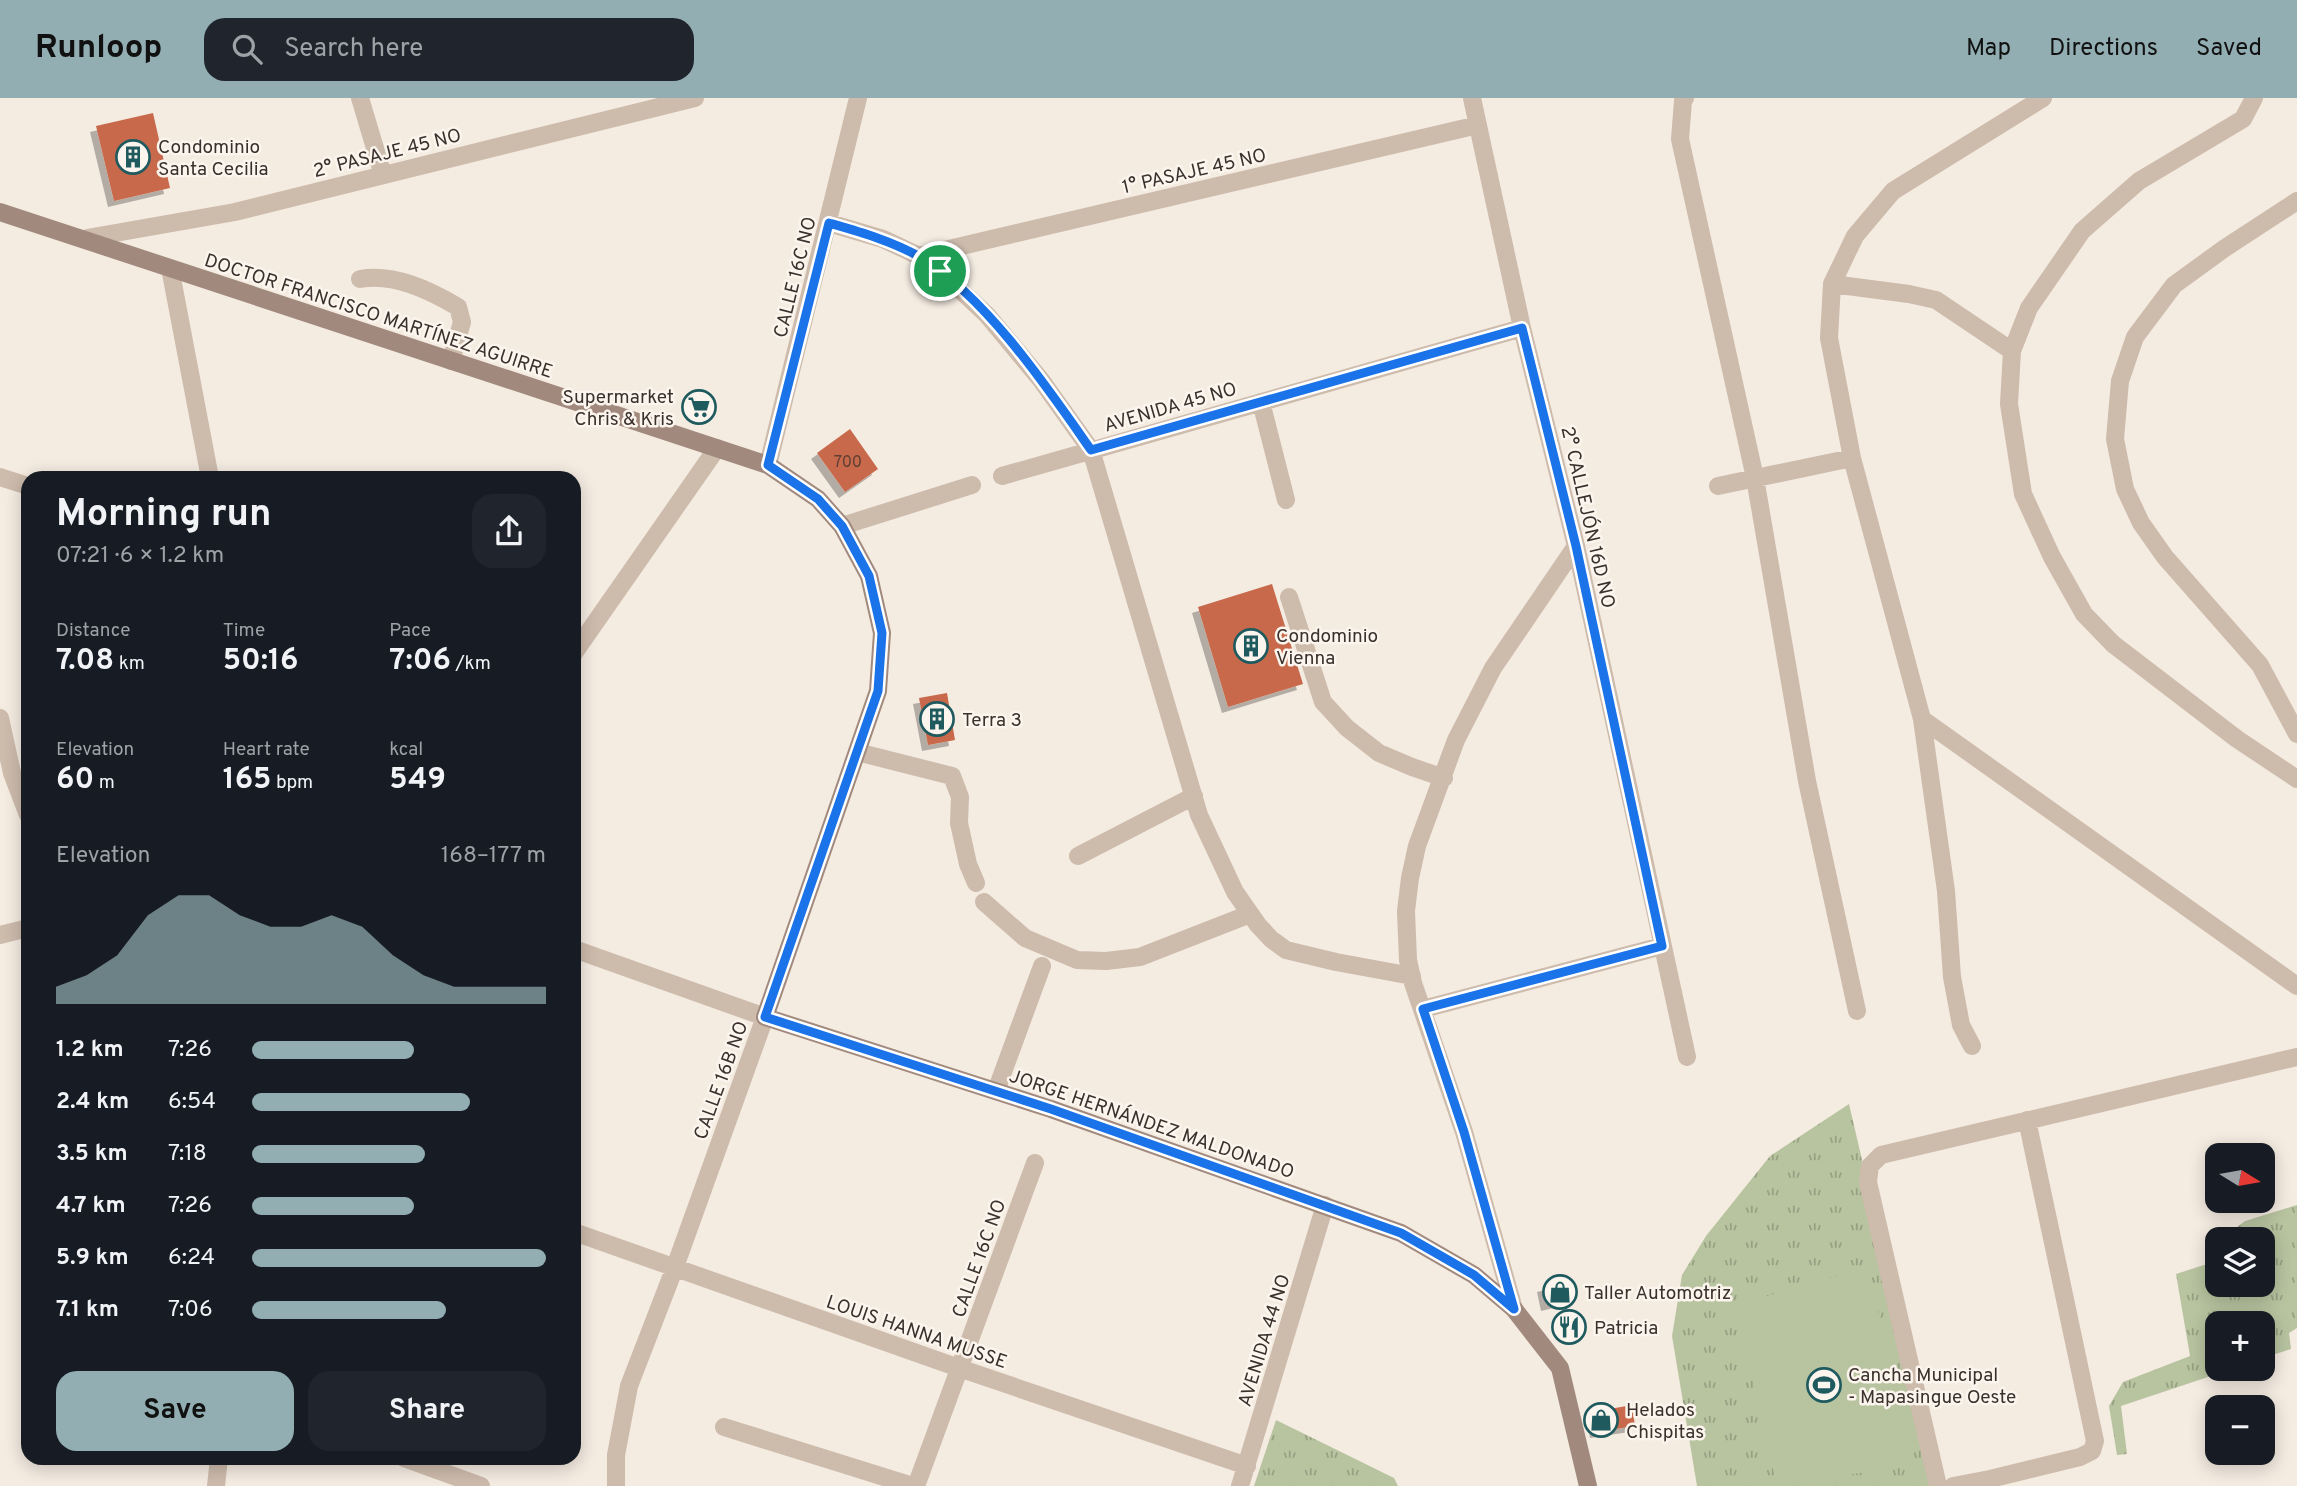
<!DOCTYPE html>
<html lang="en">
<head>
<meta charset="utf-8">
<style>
	body { margin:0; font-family:Overpass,sans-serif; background:#20242c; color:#f1f3f6; height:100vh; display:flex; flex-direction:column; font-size:26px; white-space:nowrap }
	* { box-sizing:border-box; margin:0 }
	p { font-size:23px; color:#9ea1a6 }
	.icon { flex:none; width:38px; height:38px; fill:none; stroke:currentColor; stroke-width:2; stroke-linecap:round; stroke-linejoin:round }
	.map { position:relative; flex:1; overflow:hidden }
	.side { position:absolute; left:21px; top:373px; width:560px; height:994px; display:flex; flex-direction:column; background:#171b24; border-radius:21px; box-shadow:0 4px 18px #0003 }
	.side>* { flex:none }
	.needle { width:46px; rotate:101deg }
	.buttons { position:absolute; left:2205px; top:1045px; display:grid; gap:14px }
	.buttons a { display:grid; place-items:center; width:70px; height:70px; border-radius:14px; background:#171b24; box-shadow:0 4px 18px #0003; font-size:35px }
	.pin { position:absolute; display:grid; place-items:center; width:60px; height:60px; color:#fff; margin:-30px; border:4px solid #fff; border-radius:50%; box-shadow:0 2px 7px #0007 }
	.round { display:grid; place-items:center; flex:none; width:74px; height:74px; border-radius:21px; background:#20242c }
	.overview { display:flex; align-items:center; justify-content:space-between; height:119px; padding:0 35px }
	h1 { font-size:38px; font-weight:700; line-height:52px }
	.stats { display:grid; grid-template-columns:repeat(3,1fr); gap:10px; height:119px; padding:7px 35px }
	.stats div { display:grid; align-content:center }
	.stats b { font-size:30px; font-weight:700 }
	.stats small { font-size:19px; font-weight:400 }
	.stats p { font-size:19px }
	.chart { height:196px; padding:14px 35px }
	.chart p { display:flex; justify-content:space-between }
	.chart svg { width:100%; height:126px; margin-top:7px; fill:#92aeb2; opacity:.7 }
	.primary-button { display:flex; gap:14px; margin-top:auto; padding:14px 35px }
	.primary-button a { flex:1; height:80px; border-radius:21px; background:#92aeb2; color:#111; font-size:28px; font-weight:700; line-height:80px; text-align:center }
	.primary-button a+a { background:#20242c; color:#f1f3f6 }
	ul { padding:0 35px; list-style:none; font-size:23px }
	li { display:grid; grid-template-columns:112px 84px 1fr; align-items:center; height:52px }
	li i { height:18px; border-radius:9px; background:#92aeb2 }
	header { display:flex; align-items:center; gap:42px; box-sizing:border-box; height:98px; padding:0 35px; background:#92aeb2; color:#111 }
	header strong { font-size:33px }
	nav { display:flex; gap:38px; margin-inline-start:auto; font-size:24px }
	.search { width:490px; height:63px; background:#20242c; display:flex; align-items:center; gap:18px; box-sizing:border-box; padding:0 24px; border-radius:21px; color:#9ea1a6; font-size:26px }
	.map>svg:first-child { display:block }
</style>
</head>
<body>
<header>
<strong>Runloop</strong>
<div class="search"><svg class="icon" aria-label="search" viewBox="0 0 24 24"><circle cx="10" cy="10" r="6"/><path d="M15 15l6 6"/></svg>Search here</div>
<nav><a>Map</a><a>Directions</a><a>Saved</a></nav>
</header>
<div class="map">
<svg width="2297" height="1388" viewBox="0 0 2297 1388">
	<defs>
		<pattern id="grass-tufts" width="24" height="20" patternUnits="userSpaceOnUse" patternTransform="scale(1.75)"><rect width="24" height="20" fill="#b8c4a0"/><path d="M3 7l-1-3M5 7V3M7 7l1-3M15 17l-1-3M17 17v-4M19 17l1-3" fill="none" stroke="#97a083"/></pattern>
		<filter id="shadow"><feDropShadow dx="-6" dy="6" stdDeviation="0" flood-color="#0004"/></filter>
	</defs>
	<rect width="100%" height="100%" fill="#f4ebe1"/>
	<!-- grass -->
	<path fill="url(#grass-tufts)" d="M1849,1006l89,382h-241l-25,-150 10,-61 24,-39 64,-80z
		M2297,1107v123l-8,5 2,16 -28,9v-35h-46v45l15,1 -111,37 6,48 -10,1 -8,-49 14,-24 67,-26 -14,-82 31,-10 -1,-7 11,-5v32h46v-45h-29l-1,-9 12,-9z
		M1276,1322l118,58 4,8h-144z"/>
	<!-- pitch -->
	<path fill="#b8c4a0" d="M1868,1169l45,198 -136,21 -42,-181z"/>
	<!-- building -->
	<path fill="#c8694b" filter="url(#shadow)" d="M153,15l17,75 -56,13 -18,-75z
		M850,331l28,40 -33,23 -28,-39z
		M1272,486l31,100 -75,23 -30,-100z
		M947,595l8,47 -27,5 -9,-47z
		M1572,1181l4,19 -29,7 -4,-19z
		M1632,1307l3,21 -39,6 -3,-20z"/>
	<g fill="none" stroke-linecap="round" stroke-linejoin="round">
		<!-- street -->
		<path stroke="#cdbbac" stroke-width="18" d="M360,0l23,77
			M1472,0l50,230 54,218 111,511
			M1685,0l-2,3 -3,38 75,339 52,303 50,230
			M2254,0l-11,21 -104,62 -57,50 -53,77 -17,43 -3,53 14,90 29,63 32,57 29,30 124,95 60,40
			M2297,103l-72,47 -51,37 -39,52 -15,44 -5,58 10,50 16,34 24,34 95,108 37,69
			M829,125l54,16 36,17 21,15 47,44 54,65 50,70 108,365 36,77 23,33 13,14 15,11 50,12 76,14
			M87,140l148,-26 460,-114
			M919,158l559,-131
			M170,170l40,210
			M360,181c34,-6 69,11 98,28l4,15 -11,39
			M1832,186l77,10 27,6 76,51
			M1261,304l25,98
			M768,367l90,-367
			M1002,378l520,-148
			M0,379l28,9
			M1718,388l134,-28
			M842,428l130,-41
			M1289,499l34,105 24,26 32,25 33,14 32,11
			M574,555l143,-205
			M0,620l12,55 16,42
			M1922,621l375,267
			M857,654l95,24 8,21 -1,26 9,41 8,19
			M1078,758l116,-60
			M984,804l41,36 52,22 29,1 34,-4 110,-43
			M0,837l28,-7
			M574,851l191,68 -90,250 -46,119 -13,69v31
			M1423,911l239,-63
			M1972,948l-11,-21 -9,-48 -6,-86 -24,-172 -70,-261 -23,-120 3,-54 23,-48 38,-45 150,-93
			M996,993l46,-125
			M574,1134l385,136 288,98
			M1514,1211l-50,-177 -51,-149 -5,-23 -2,-49 4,-33 7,-32 39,-106 37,-72 83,-122
			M724,1329l189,59
			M404,1360l77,28
			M1990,1381l90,-22 12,-6 3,-10 -68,-321
			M216,1388l3,-28
			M916,1388l119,-323
			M1240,1388l85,-281
			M1938,1388l-70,-304 2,-16 11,-11 416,-98
			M1953,1388l37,-7 2,7"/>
		<!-- secondary -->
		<path stroke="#a18a7d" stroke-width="18" d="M0,114l768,253 50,34 24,27 27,50 13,57 -4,58 -113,326 286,92 350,124 73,42 40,34 46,59 28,118"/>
	</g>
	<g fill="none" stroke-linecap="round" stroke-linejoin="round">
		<!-- route casing -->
		<g stroke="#fff" stroke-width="14">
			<path id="route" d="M829,125c31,9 63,18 91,34 66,40 127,130 171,193l431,-122 54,218 86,400 -239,63 41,123 50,177 -40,-34 -73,-42 -350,-124 -286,-92 113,-326 4,-58 -13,-57 -27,-50 -24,-27 -50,-34z"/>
		</g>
		<!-- route -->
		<use href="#route" stroke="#1a73e8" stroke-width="9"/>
	</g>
	<!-- icons -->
	<defs>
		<g id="building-ring" transform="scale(1.75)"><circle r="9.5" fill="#fbf5ee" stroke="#1f5a5e" stroke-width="1.5"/><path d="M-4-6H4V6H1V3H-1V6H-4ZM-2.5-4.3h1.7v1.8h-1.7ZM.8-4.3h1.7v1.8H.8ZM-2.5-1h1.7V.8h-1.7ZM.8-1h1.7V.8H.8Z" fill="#1f5a5e"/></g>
		<g id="supermarket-ring" transform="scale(1.75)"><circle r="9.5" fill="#fbf5ee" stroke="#1f5a5e" stroke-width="1.5"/><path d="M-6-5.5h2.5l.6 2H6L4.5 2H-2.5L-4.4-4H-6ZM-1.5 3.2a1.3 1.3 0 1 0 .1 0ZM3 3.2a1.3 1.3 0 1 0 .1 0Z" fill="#1f5a5e"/></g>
		<g id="shop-ring" transform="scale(1.75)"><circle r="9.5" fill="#fbf5ee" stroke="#1f5a5e" stroke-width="1.5"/><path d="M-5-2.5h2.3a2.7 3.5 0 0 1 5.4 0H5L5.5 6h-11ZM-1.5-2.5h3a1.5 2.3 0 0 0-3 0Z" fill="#1f5a5e"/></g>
		<g id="restaurant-ring" transform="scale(1.75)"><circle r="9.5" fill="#fbf5ee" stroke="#1f5a5e" stroke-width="1.5"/><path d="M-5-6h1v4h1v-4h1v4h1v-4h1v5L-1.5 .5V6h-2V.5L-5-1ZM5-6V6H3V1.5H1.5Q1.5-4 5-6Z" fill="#1f5a5e"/></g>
		<g id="stadium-ring" transform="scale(1.75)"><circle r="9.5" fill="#fbf5ee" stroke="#1f5a5e" stroke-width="1.5"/><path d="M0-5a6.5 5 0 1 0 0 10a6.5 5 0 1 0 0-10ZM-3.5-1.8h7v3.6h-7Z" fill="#1f5a5e"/></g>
	</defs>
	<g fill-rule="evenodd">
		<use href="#building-ring" x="133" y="59"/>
		<use href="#supermarket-ring" x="699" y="309"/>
		<use href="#building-ring" x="1251" y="548"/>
		<use href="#building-ring" x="937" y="621"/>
		<use href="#shop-ring" x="1560" y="1194"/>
		<use href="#restaurant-ring" x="1569" y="1229"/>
		<use href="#stadium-ring" x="1824" y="1287"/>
		<use href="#shop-ring" x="1601" y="1322"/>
	</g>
	<g text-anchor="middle" stroke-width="5" stroke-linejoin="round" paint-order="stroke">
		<!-- number labels -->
		<g font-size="16" fill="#5e3e33">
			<text x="848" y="369">700</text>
		</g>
		<!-- poi labels -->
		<g font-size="19" fill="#3b302b" stroke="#fbf5ee" text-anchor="start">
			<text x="158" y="55">Condominio<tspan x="158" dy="22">Santa Cecilia</tspan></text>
			<text x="674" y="305" text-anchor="end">Supermarket<tspan x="674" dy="22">Chris &amp; Kris</tspan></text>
			<text x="1276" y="544">Condominio<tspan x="1276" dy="22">Vienna</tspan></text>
			<text x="962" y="628">Terra 3</text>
			<text x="1584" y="1201">Taller Automotriz</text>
			<text x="1594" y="1236">Patricia</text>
			<text x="1848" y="1283">Cancha Municipal<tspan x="1848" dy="22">- Mapasingue Oeste</tspan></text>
			<text x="1626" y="1318">Helados<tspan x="1626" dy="22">Chispitas</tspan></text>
		</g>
		<!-- street labels -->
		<g font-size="19" fill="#3b302b" stroke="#fbf5ee">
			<text transform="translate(387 54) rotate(-14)" y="7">2° PASAJE 45 NO</text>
			<text transform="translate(1194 72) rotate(-13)" y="7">1° PASAJE 45 NO</text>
			<text transform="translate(794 179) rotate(-76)" y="7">CALLE 16C NO</text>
			<text transform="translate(379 217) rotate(18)" y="7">DOCTOR FRANCISCO MARTÍNEZ AGUIRRE</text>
			<text transform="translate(1170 308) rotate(-16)" y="7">AVENIDA 45 NO</text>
			<text transform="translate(1589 419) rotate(77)" y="7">2° CALLEJÓN 16D NO</text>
			<text transform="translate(720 982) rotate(-70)" y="7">CALLE 16B NO</text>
			<text transform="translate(1152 1025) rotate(19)" y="7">JORGE HERNÁNDEZ MALDONADO</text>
			<text transform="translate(978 1160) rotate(-70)" y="7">CALLE 16C NO</text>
			<text transform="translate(917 1233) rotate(19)" y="7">LOUIS HANNA MUSSE</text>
			<text transform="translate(1263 1242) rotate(-73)" y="7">AVENIDA 44 NO</text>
		</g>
	</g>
</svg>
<div class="buttons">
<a><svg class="needle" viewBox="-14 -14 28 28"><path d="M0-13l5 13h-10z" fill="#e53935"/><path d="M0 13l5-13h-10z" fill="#9ea1a6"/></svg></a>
<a><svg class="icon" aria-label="layers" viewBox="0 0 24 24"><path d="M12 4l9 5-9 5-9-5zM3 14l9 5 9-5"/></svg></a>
<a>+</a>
<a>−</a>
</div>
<div class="pin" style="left:940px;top:173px;background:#1e9e55"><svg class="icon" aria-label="arrive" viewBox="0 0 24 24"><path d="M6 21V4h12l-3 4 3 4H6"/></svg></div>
<section class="side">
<div class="overview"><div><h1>Morning run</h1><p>07:21 · 6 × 1.2 km</p></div><a class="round"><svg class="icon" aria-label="share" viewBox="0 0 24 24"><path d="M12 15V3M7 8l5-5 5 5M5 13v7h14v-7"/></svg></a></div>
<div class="stats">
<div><p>Distance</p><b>7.08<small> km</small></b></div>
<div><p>Time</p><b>50:16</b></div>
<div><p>Pace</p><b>7:06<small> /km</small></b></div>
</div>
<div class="stats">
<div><p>Elevation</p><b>60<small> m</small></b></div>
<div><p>Heart rate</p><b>165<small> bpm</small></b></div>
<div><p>kcal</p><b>549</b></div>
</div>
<div class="chart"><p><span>Elevation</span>168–177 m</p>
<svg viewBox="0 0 160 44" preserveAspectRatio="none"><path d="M0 44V38L10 34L20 27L30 13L40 6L50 6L60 13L70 17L80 17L90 13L100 17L110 27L120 34L130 38L140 38L150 38L160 38V44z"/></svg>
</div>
<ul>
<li><b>1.2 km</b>7:26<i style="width:55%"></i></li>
<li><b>2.4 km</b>6:54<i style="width:74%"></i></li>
<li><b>3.5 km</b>7:18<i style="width:59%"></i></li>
<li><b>4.7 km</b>7:26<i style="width:55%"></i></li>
<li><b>5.9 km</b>6:24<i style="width:100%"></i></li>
<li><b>7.1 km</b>7:06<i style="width:66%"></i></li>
</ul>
<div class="primary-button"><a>Save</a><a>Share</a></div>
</section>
</div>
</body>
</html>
